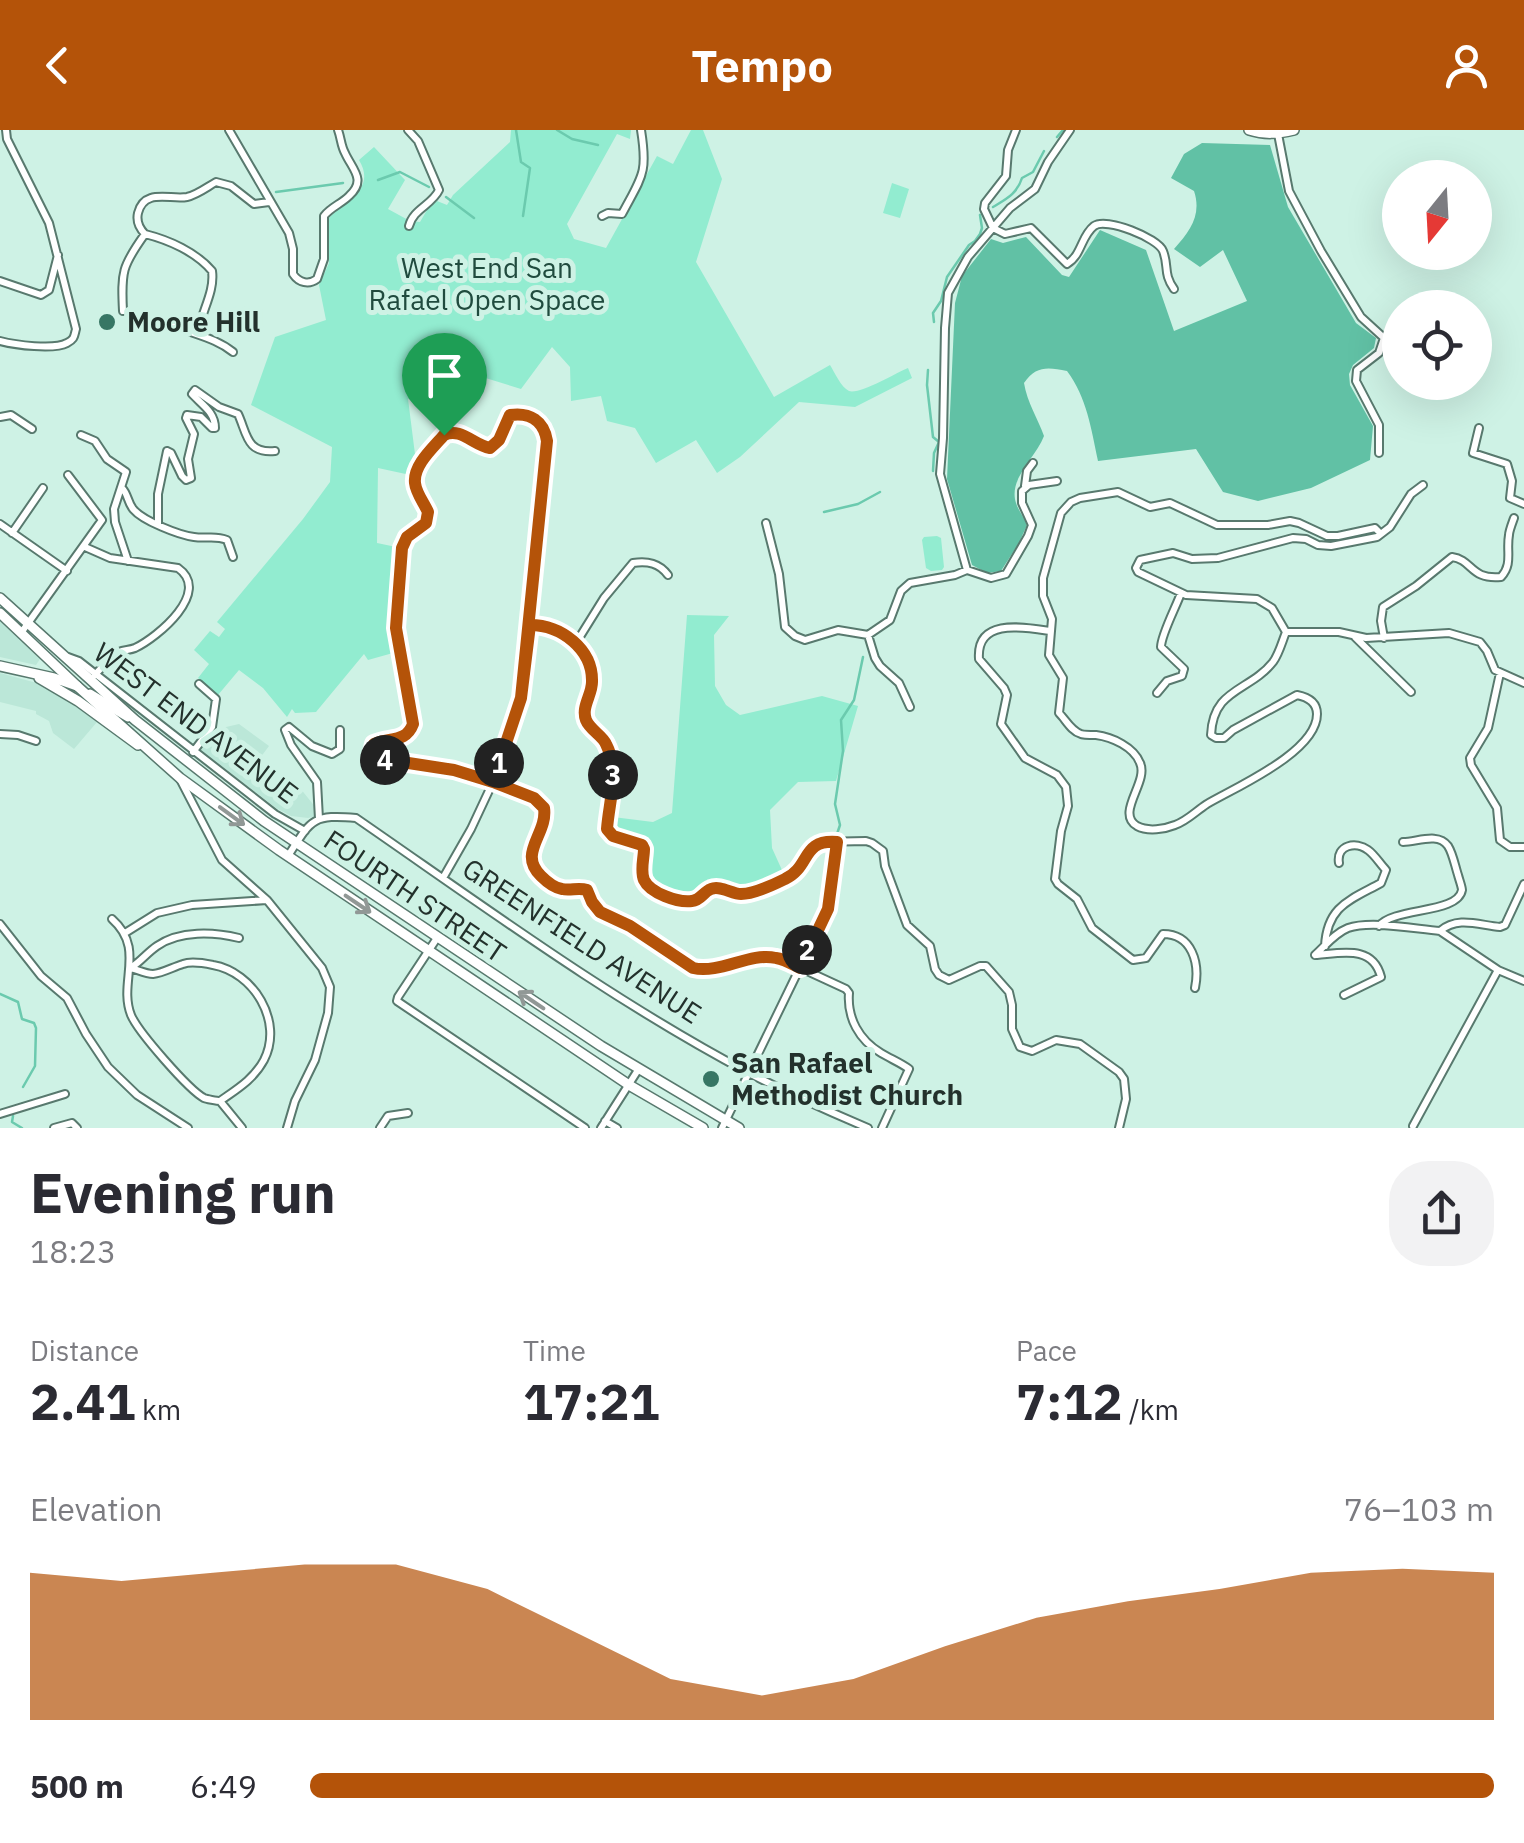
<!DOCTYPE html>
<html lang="en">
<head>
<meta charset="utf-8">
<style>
	body { margin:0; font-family:"IBM Plex Sans",sans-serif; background:#f2f2f3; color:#2b2b33; height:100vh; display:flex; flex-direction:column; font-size:38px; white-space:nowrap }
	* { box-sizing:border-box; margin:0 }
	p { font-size:32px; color:#7c7c81 }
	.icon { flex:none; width:55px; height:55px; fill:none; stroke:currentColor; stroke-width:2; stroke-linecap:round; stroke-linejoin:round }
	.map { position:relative; height:998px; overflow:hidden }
	.side { display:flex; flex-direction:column; background:#fff; flex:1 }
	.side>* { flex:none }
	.needle { width:65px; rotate:198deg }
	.controls { position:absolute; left:1382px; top:30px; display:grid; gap:20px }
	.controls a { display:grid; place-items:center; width:110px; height:110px; border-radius:50%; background:#fff; box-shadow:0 10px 40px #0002; font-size:50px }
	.pin { position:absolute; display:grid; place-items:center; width:85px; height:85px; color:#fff; margin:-102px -42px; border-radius:50% 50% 50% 0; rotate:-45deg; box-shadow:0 0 10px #0007 }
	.pin .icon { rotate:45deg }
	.km { position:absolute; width:50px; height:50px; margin:-25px; border-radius:50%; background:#222; color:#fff; font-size:28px; line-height:50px; text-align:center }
	.round { display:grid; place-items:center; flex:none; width:105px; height:105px; border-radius:40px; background:#f2f2f3 }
	.overview { display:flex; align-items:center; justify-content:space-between; height:170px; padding:0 30px }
	h1 { font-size:55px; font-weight:700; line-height:75px }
	.metrics { display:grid; grid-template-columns:repeat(3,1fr); gap:15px; height:170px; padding:10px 30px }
	.metrics div { display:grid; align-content:center }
	.metrics b { font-size:50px; font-weight:700 }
	.metrics small { font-size:28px; font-weight:400 }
	.metrics p { font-size:28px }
	.chart { height:280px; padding:20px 30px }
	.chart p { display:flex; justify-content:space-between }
	.chart svg { width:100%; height:180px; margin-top:10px; fill:#b45309; opacity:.7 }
	ul { padding:0 30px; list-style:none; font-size:32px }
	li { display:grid; grid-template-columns:160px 120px 1fr; align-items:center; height:75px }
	li i { height:25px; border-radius:12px; background:#b45309 }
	header { display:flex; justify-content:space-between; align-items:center; height:130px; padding:0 30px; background:#b45309; color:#fff; font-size:45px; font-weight:700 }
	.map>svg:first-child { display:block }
</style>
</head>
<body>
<header><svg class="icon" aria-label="back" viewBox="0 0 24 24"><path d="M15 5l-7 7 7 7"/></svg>Tempo<svg class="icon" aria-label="person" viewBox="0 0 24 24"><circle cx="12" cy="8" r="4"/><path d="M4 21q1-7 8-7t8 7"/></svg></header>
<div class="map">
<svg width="1524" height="998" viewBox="0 0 1524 998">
	<rect width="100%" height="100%" fill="#cef2e5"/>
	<!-- built -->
	<path fill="#bbe7d8" d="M0,491l40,38 -4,6 -36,-8z
		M0,543l44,12 14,7 39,30 -23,27 -21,-16 -4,-12 -13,-7v-3l-36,-9z
		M239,594l30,22 -9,12 40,30 16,20 1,8 -9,2 -17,-2 -15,-8 -78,-60 15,-18z"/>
	<!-- green -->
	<path fill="#92ecd0" d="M511,0h120l-1,9 -13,-5 -50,90 7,15 32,9 51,-92 16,8 18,-34h12l19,49 -26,83 78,135 56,-32c5,8 11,22 19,26 10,4 47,-18 59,-23l4,10 -57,29 -56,-5 -59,55 -23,16 -21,-33 -40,23 -21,-35 -28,-7 -6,-25 -30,5 -1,-34 -18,-20 -31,42 -55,-17 -58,27 9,71 -2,6 -37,-8 -1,75 24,5 -5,79 4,24 -32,9 -4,-6 -48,58 -21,1 -3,-4 -5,8 -24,-29 -24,-18 -21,25 -20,-17 11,-14 -15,-14 16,-19 9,6 6,-8 -8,-7 86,-103 27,-37 2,-35 -81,-42 24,-68 51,-17 -7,-35 10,-22 -3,-22 2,-22c16,-18 49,-29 31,-59l15,-13 31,33 -17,29 22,12 10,1 7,-12 10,-9 10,4 6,-10 57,-53z
		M892,53l17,6 -9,29 -17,-5z
		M937,406l4,2 3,29 -2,3 -11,1 -5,-3 -4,-28 2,-3z
		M687,485l42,1 -15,19 1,51 11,19 14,10 82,-19 36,10 -22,75 -38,1 -28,28 2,38 14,31 -48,15 -22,-6 -31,13 -41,-20 1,-32 -36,-15 4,-17 40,5 19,-9z"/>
	<!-- forest -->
	<path fill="#61c1a5" d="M1202,13l68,2 18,62 68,116 20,15 -2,10 -21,17 -4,9 1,11 23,41 -3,34 -59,28 -53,13 -35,-9 -27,-43 -98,12c-7,-33 -11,-63 -31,-90 -20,-4 -31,-5 -43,12 3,19 14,36 20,53 -8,22 -36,42 -28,67 2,7 8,14 11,22l-8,18 -18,28 -14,2 -15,-8 -25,-86 8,-176 7,-27 29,-37 12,4 23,-6 36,38 7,2 31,-47 46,20 28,81 73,-30 -24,-51 -23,17 -26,-18c16,-18 28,-34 20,-58l-23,-13 13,-24z"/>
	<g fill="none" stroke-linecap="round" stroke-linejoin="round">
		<!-- stream -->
		<path stroke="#6bcaae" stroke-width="2.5" d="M516,0l5,32 9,6 -7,48
			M557,0l15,9 26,6
			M1057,7l6,-7
			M378,50l22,-8 29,15
			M276,62l67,-9
			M446,67l28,21
			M993,77c13,-8 24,-13 29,-29l11,-6 11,-21
			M934,192l-1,-9 8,-12 6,-24 22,-32 6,-4 5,-7 2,-6 -2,-13
			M928,240l-1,15 6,52 6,5 -5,11 -1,18
			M824,382l34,-8 22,-12
			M836,707l4,-12 -5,-21 8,-53 -2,-31 13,-20 9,-43
			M0,864l18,8 4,17 12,4 2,5 -1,38 -12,21
			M13,986l-1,6 10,6"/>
		<!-- street casing -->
		<g stroke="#58796e" stroke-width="10">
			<path id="street" d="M229,0l60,103 4,16v25c6,9 16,11 24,5l7,-20v-43c7,-9 17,-12 25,-20 18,-16 3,-27 -4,-43 -4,-7 -4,-15 -7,-23
				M408,0l10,11 21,49c-7,15 -26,19 -30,36
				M1016,0l-8,20 -2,26 -21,27 -1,6 9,19 12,6 26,-6 36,36c15,-9 14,-28 27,-38 12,-9 64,12 69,25 6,15 0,23 11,38
				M1278,4l11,57 32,60 40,66 23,21 -5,15 -22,17 -1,11 23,44v28
				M602,86l6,-3 14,1c20,-38 26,-40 19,-84
				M0,151l41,14 8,-5 9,-35
				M123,181c-2,-39 -1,-45 22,-77
				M164,190c22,14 48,15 69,32
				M198,203c3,-21 17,-41 14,-62 -16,-19 -43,-31 -67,-37 -6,-6 -9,-12 -7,-21 6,-25 32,-13 49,-16 10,-2 20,-10 29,-15l15,4 23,18 15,-2
				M0,211c15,4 54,9 67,2 8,-4 7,-7 9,-14l-27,-106 -42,-84 -1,-9
				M0,287l11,-2 21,14
				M1479,298l-6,25 34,11 5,17 -2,17 14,6
				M81,305l14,6 12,18 19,13 -12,37 1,13 13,39
				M1423,355l-12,9 -21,33 -13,10 -46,9 -13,-1 -12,-6 -13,-1 -75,20 -26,1 -19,-6 -33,7 -4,8 2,4 48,23 71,4 15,9 14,24h53l27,6 83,-5 31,9 7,9 8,19 29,13
				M1025,356l2,-15 6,-8
				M122,358c6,6 5,13 11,21 10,12 46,26 61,28 13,2 21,-2 33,3l6,17
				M766,393l13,51 6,53 10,9 10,4 33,-10 30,5 22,-15 11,-29 9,-8 45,-8 12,-5 24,8 15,-4 22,-38 4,-11 -10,-22v-12l7,-6 28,-4
				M0,394l67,47
				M158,394v-30l9,-43 4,2 11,23 4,4 5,-2 -3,-19 6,-25 -8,-16 1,-3 14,2 11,11h3c0,-16 -13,-23 -23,-34l3,-4 24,17 19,7c9,19 8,40 37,37
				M12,403l31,-45
				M85,417l25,11 68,10c34,24 -20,69 -43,80 -5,2 -11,2 -16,4 -9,5 -17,15 -24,23
				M967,440l-27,-96 3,-36 2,-110 3,-35 20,-36 42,-49 25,-19 13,-27 22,-32
				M530,495c31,0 63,23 62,57 0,13 -11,25 -6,38 4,9 15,15 20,24 14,27 3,57 1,85l6,8 30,8 2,4 -2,26 7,12 24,11 18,3 12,-6 7,-7 33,5 42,-14 17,-16 9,-16 8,-5 46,-1 6,2 11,8 2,15 22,59 23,21 5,23 4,6 10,5 31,-14h6l23,26 3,13v24l8,18 12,4 24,-11 24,4 39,28 5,7 2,20 -7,29
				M1050,501c-27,-4 -74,-13 -71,28l25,29 3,7 -6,29 24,34 32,17 9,12 2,19 -7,25 -6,48 3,5 19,15 15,29 41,32 13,-2 17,-24c29,0 37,29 32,54
				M1286,502c-4,10 -7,22 -13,30 -24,30 -60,26 -62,73l5,3h8l9,-8 64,-35c10,2 20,7 20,19 0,38 -81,73 -110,90 -11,7 -20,17 -32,21 -10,4 -27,7 -38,1 -22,-13 12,-44 3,-63 -6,-16 -28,-26 -44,-28 -3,0 -13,0 -15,-1 -10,-3 -15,-14 -22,-21l4,-35 -14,-23 3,-36 -9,-23v-18l18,-65 10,-11 9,-4 38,-6 32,15 20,-4 47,22h51l22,-4 9,2 28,13h11l37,-8 6,6
				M21,503l81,-113 -34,-45
				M868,505l7,23 5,8 19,17 11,24
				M1355,507l56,55
				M1384,508l-3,-17 2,-14 33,-21 36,-29c21,3 18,23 49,20 12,-13 5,-26 8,-42 0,-4 4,-14 5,-17
				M576,513l28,-45 29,-35c15,-2 26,0 35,12
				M68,527l11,4 196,153 30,17
				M1500,543l-12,55 -18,30 1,7 26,43 3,32 10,7h14
				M1157,563l10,-12 15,-5 2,-7 -23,-22c0,-12 15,-40 20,-54
				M0,604l18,1 18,6
				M193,622l19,-25 4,-28 -17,-15
				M180,649l42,81 45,40 55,68 8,19 -2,26 -13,47 -20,41 -8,27
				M319,689l-2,-37 -26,-37 -6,-15 4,-3 23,19 20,8 8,-5v-19
				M288,726c23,-36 24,-42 68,-38 129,89 255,182 393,255 39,20 79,38 119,55
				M443,748l28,-49 22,-47 28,-85 26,-256c-3,-19 -17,-29 -37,-26l-11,25 -9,7c-16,-1 -26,-16 -42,-15 -14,11 -38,36 -32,55 3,11 14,19 12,31 -3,12 -21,16 -27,30l-5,80 17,97c-7,18 -24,12 -39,19l-1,9 6,6c21,3 41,8 61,10 6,1 10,0 16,1 19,4 39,13 58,20 9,3 21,6 27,14 21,22 -43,58 16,84 10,4 20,-1 30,2l4,12 9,10 30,13 63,42 11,2 68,-12 9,2 65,30 3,4c-2,25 10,47 32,60 10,6 20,10 28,16l-27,59
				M112,789c34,30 6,63 19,96 7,17 58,75 73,83 2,1 13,3 16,3l22,27
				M0,794l41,52 26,22 19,36 22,33 29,28 51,33
				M1379,796c15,-19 79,-12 83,-36 0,-3 -3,-11 -4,-15 -3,-9 -5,-21 -10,-29 -10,-14 -31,-4 -45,-4
				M1440,801c18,-15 38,-6 60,-4l5,-2 19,-41
				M1440,801l58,39 26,11
				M125,803l32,-20 35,-8 75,-5
				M437,808l-39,59 -1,4 188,127
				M1325,816c2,-40 25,-46 56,-63l5,-13c-6,-6 -11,-15 -18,-20 -12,-9 -32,-5 -29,13
				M1315,825c10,-9 20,-22 33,-27 23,-8 67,1 92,3
				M1317,825c25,-2 56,-10 64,22l-37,18
				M132,837c9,-6 16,-15 25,-21 23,-16 57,-14 82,-8
				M131,838c7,2 15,6 22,6 10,-1 20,-7 30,-10 8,-3 20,-1 30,1 40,7 71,56 51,95 -10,19 -27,29 -44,41
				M0,984l65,-20
				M605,991l12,7
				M1413,996l85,-156
				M54,998l18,-5 5,5
				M380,998l8,-12 20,-3
				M601,998l37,-58
				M722,998l103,-212 5,-16 7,-58"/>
		</g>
		<!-- secondary casing -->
		<g stroke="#58796e" stroke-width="12">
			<path id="secondary" d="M1249,0c16,5 28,4 45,0
				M0,536l54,12 23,8
				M39,548l39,23 60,44
				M90,564l38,23"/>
		</g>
		<!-- primary casing -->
		<g stroke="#58796e" stroke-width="12">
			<path id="primary" d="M0,468l135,122 129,101 337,225 138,82
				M0,483l77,73 103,92 99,72 350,235 74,43"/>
		</g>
		<!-- street -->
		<use href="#street" stroke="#fff" stroke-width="6"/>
		<!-- secondary -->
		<use href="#secondary" stroke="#fff" stroke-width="9"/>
		<!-- primary -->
		<use href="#primary" stroke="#fff" stroke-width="9"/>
	</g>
	<!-- one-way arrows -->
	<defs><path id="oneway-shaft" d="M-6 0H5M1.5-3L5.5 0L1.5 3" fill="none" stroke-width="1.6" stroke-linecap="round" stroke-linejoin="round" transform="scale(2.5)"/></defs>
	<g stroke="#919896">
		<use href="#oneway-shaft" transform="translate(232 686) rotate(36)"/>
		<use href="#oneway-shaft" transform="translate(358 774) rotate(34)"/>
		<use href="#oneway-shaft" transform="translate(531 870) rotate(-146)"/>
	</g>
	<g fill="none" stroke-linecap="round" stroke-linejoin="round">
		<!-- route casing -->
		<g stroke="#fff" stroke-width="20">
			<path id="route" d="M444,305c17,-8 29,10 46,13l9,-8 11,-25c20,-3 34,6 37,26l-26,257 -28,84 41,16 10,10c4,26 -27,45 -3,68 6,6 14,12 21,13 9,2 16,-2 25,1l5,12 8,10 30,14 63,42c28,6 56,-16 83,-10 8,1 16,6 24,10l28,-59 9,-67c-36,-3 -26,25 -52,37 -12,6 -31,15 -44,15 -9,0 -21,-9 -30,-5 -8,3 -10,11 -19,12 -14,2 -42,-8 -48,-21 -4,-9 0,-22 0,-31l-2,-4 -29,-9 -6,-7c2,-28 13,-58 -1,-85 -4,-9 -16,-14 -20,-24 -5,-13 6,-25 6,-38 1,-33 -31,-57 -62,-57l-9,73 -28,84 -39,-12 -78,-12 -4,-5 2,-9c16,-7 32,-1 39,-20l-17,-96 6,-80 5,-11 19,-14 2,-11c-4,-9 -12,-19 -13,-29 -2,-18 19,-36 29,-48"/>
		</g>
		<!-- route -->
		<use href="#route" stroke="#b45309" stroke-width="12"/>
	</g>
	<!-- markers -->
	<g fill="#377664" stroke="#cef2e5" stroke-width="4">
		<circle cx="107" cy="192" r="10"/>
		<circle cx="711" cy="949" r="10"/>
	</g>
	<g text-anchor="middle" stroke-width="10" stroke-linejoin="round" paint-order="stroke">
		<!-- park labels -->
		<g font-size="28" fill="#204b3e" stroke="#cef2e5">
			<text x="487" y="148">West End San<tspan x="487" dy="32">Rafael Open Space</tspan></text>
		</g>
		<!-- poi labels -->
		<g font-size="28" font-weight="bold" fill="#23312c" stroke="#cef2e5" text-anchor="start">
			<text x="127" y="202">Moore Hill</text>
			<text x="731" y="943">San Rafael<tspan x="731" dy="32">Methodist Church</tspan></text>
		</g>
		<!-- street labels -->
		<g font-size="28" fill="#23312c" stroke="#cef2e5">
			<text transform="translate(196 593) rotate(37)" y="10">WEST END AVENUE</text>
			<text transform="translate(415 766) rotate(34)" y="10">FOURTH STREET</text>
			<text transform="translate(582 811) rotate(33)" y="10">GREENFIELD AVENUE</text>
		</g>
	</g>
</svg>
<div class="controls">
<a><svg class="needle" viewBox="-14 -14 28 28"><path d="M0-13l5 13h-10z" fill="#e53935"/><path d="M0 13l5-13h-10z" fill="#7c7c81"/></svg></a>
<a><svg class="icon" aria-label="locate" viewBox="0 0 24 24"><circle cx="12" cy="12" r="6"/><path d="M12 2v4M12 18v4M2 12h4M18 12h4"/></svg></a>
</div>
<div class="pin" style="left:444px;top:305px;background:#1e9e55"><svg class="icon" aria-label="arrive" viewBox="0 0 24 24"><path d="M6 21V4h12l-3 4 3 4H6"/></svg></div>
<b class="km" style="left:499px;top:633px">1</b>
<b class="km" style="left:807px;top:820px">2</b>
<b class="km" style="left:613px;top:645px">3</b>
<b class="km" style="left:385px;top:630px">4</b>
</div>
<section class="side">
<div class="overview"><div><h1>Evening run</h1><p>18:23</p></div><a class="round"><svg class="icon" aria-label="share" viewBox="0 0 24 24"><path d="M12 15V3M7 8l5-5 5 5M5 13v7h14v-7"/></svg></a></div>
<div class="metrics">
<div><p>Distance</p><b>2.41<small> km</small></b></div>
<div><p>Time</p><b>17:21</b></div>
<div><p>Pace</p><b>7:12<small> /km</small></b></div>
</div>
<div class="chart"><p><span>Elevation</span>76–103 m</p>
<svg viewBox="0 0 160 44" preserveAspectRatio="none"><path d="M0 44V8L10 10L20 8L30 6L40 6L50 12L60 23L70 34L80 38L90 34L100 26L110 19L120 15L130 12L140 8L150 7L160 8V44z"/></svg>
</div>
<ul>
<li><b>500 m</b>6:49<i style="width:100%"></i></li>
</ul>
</section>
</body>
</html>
